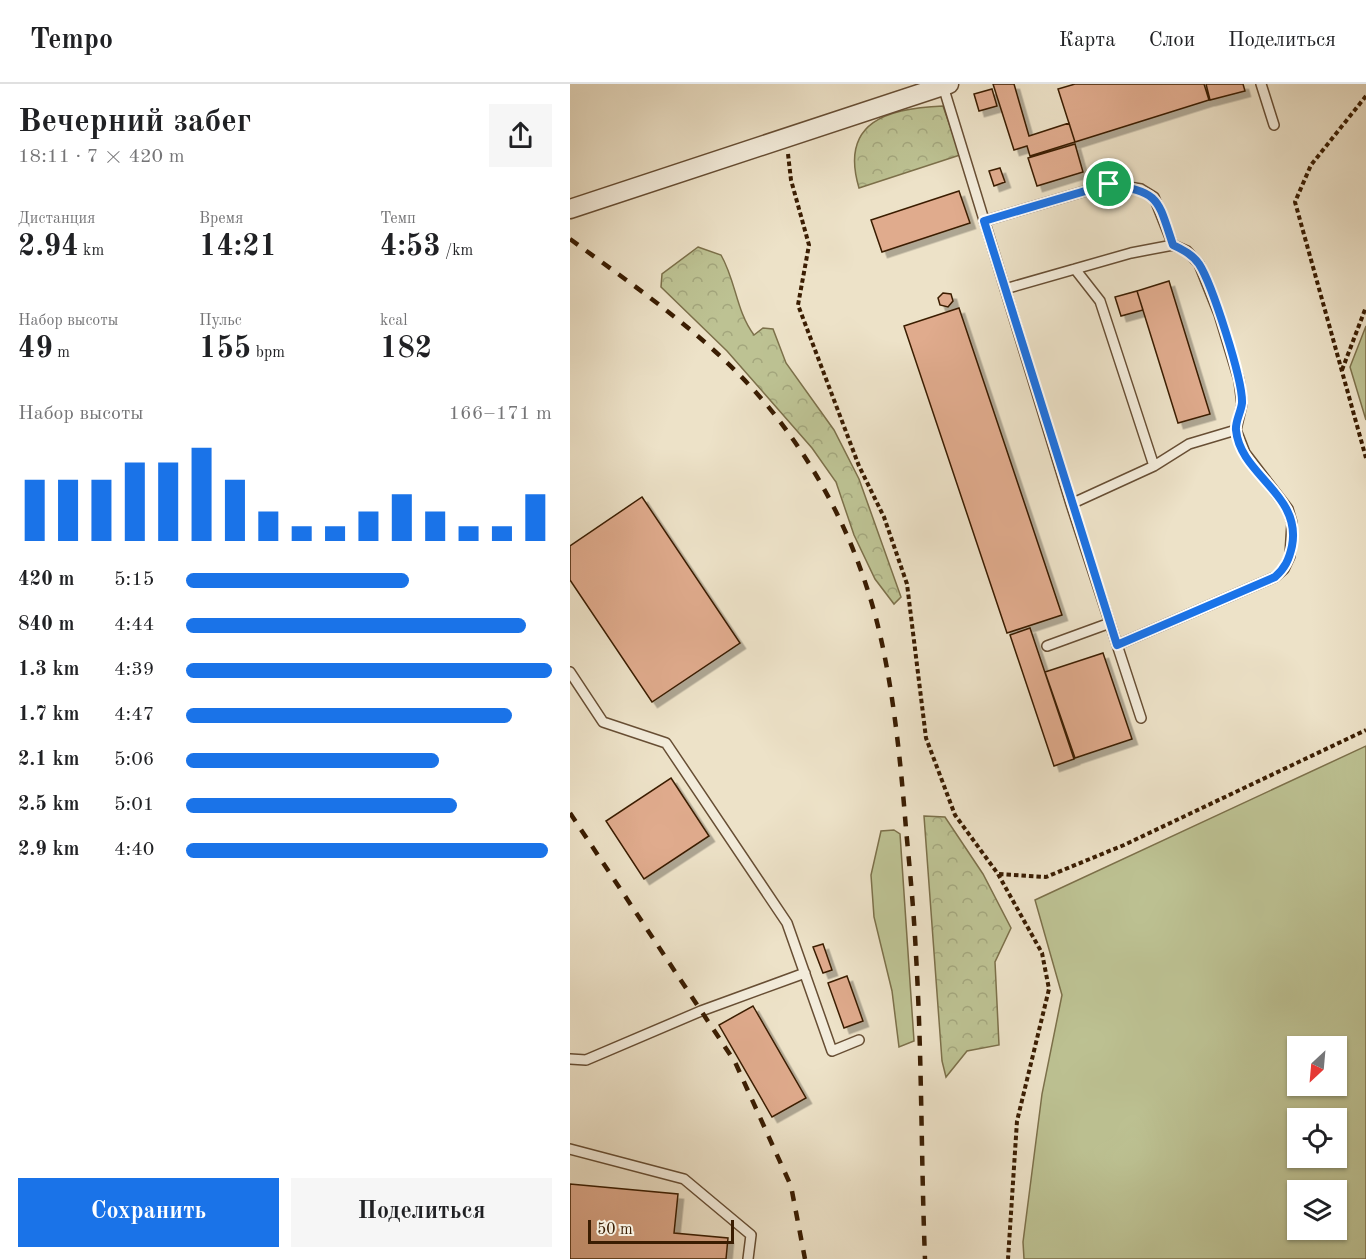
<!DOCTYPE html>
<html lang="ru">
<head>
<meta charset="utf-8">
<style>
	body { margin:0; font-family:"Old Standard TT",serif; background:#f6f6f6; color:#202124; height:100vh; display:flex; flex-direction:column; font-size:22px; white-space:nowrap }
	* { box-sizing:border-box; margin:0 }
	p { font-size:20px; color:#757577 }
	.icon { flex:none; width:33px; height:33px; fill:none; stroke:currentColor; stroke-width:2; stroke-linecap:round; stroke-linejoin:round }
	.map { position:relative; flex:1; overflow:hidden }
	.details { display:flex; flex-direction:column; background:#fff; width:570px }
	.details>* { flex:none }
	.needle { width:39px; rotate:206deg }
	.tools { position:absolute; left:717px; top:952px; display:grid; gap:12px }
	.tools a { display:grid; place-items:center; width:60px; height:60px; border-radius:0px; background:#fff; box-shadow:0 2px 4px #0004; font-size:30px }
	.scale { position:absolute; left:18px; bottom:15px; width:146px; box-sizing:border-box; padding-left:6px; border:3px solid #3a1d02; border-top:0; font-size:16px; line-height:21px; white-space:nowrap; color:#3a1d02; -webkit-text-stroke:4px #f3ecdb; paint-order:stroke }
	.pin { position:absolute; display:grid; place-items:center; width:51px; height:51px; color:#fff; margin:-26px; border:3px solid #fff; border-radius:50%; box-shadow:0 2px 6px #0007 }
	.round { display:grid; place-items:center; flex:none; width:63px; height:63px; border-radius:0px; background:#f6f6f6 }
	.overview { display:flex; align-items:center; justify-content:space-between; height:102px; padding:0 18px }
	h1 { font-size:33px; font-weight:700; line-height:45px }
	.metrics { display:grid; grid-template-columns:repeat(3,1fr); gap:9px; height:102px; padding:6px 18px }
	.metrics div { display:grid; align-content:center }
	.metrics b { font-size:30px; font-weight:700 }
	.metrics small { font-size:16px; font-weight:400 }
	.metrics p { font-size:16px }
	.chart { height:168px; padding:12px 18px }
	.chart p { display:flex; justify-content:space-between }
	.chart svg { width:100%; height:108px; margin-top:6px; stroke:#1a73e8; stroke-width:6 }
	.cta { display:flex; gap:12px; margin-top:auto; padding:12px 18px }
	.cta a { flex:1; height:69px; border-radius:0px; background:#1a73e8; color:#fff; font-size:24px; font-weight:700; line-height:69px; text-align:center }
	.cta a+a { background:#f6f6f6; color:#202124 }
	ul { padding:0 18px; list-style:none; font-size:20px }
	li { display:grid; grid-template-columns:96px 72px 1fr; align-items:center; height:45px }
	li i { height:15px; border-radius:8px; background:#1a73e8 }
	header { display:flex; align-items:center; gap:36px; box-sizing:border-box; height:84px; padding:0 30px; background:#fff; border-bottom:2px solid #e0e0e0 }
	header strong { font-size:28px }
	nav { display:flex; gap:33px; margin-inline-start:auto; font-size:21px }
	main { display:flex; flex:1; min-height:0 }
	.map>svg:first-child { display:block }
</style>
</head>
<body>
<header>
<strong>Tempo</strong>
<nav><a>Карта</a><a>Слои</a><a>Поделиться</a></nav>
</header>
<main>
<section class="details">
<div class="overview"><div><h1>Вечерний забег</h1><p>18:11 · 7 × 420 m</p></div><a class="round"><svg class="icon" aria-label="share" viewBox="0 0 24 24"><path d="M12 15V3M7 8l5-5 5 5M5 13v7h14v-7"/></svg></a></div>
<div class="metrics">
<div><p>Дистанция</p><b>2.94<small> km</small></b></div>
<div><p>Время</p><b>14:21</b></div>
<div><p>Темп</p><b>4:53<small> /km</small></b></div>
</div>
<div class="metrics">
<div><p>Набор высоты</p><b>49<small> m</small></b></div>
<div><p>Пульс</p><b>155<small> bpm</small></b></div>
<div><p>kcal</p><b>182</b></div>
</div>
<div class="chart"><p><span>Набор высоты</span>166–171 m</p>
<svg viewBox="0 0 160 44" preserveAspectRatio="none"><path d="M5 44V19M15 44V19M25 44V19M35 44V12M45 44V12M55 44V6M65 44V19M75 44V32M85 44V38M95 44V38M105 44V32M115 44V25M125 44V32M135 44V38M145 44V38M155 44V25"/></svg>
</div>
<ul>
<li><b>420 m</b>5:15<i style="width:61%"></i></li>
<li><b>840 m</b>4:44<i style="width:93%"></i></li>
<li><b>1.3 km</b>4:39<i style="width:100%"></i></li>
<li><b>1.7 km</b>4:47<i style="width:89%"></i></li>
<li><b>2.1 km</b>5:06<i style="width:69%"></i></li>
<li><b>2.5 km</b>5:01<i style="width:74%"></i></li>
<li><b>2.9 km</b>4:40<i style="width:99%"></i></li>
</ul>
<div class="cta"><a>Сохранить</a><a>Поделиться</a></div>
</section>
<div class="map">
<svg width="796" height="1175" viewBox="0 0 796 1175">
	<defs>
		<pattern id="forest-crowns" width="20" height="18" patternUnits="userSpaceOnUse" patternTransform="scale(1.5)"><rect width="20" height="18" fill="#bdc293"/><path d="M2 6a3 3 0 1 1 6 0M12 15a3 3 0 1 1 6 0" fill="none" stroke="#a3a67d"/></pattern>
		<filter id="shadow"><feDropShadow dx="5.5" dy="5.5" stdDeviation="0" flood-color="#0004"/></filter>
	</defs>
	<rect width="100%" height="100%" fill="#ede2c8"/>
	<filter id="stains"><feTurbulence type="fractalNoise" baseFrequency=".00333" numOctaves="4"/><feColorMatrix values="0 0 0 0 .2 0 0 0 0 .09 0 0 0 0 .02 0 0 0 .5 -.17"/></filter>
	<radialGradient id="worn" r=".72"><stop offset=".6" stop-color="#630" stop-opacity="0"/><stop offset="1" stop-color="#630" stop-opacity=".3"/></radialGradient>
	<!-- green -->
	<path fill="#bdc293" stroke="#7c704a" stroke-width="1.5" fill-rule="evenodd" d="M796,242v94l-16,-53z
		M796,662v513h-342l-1,-17 19,-148 20,-99 -27,-95zM728,963h38v39h-38zM728,1035h38v39h-38zM728,1107h38v39h-38z
		M324,746l6,4 14,207 -15,6 -7,-56 -18,-74 -3,-42 10,-44z"/>
	<!-- forest -->
	<path fill="url(#forest-crowns)" stroke="#7c704a" stroke-width="1.5" d="M373,22l17,49 -101,33c-20,-67 30,-80 84,-82z
		M128,163l23,8c15,26 15,56 33,80l9,-7 10,1 13,34 48,67 25,49 42,118 -7,7 -19,-25 -21,-44 -18,-53 -24,-34 -85,-97 -66,-64 1,-13z
		M354,732l21,1 38,57 28,54 -16,34 4,83 -32,6 -21,26 -4,-16z"/>
	<!-- building -->
	<path fill="#e0ab8d" stroke="#3a1d02" stroke-width="1.5" filter="url(#shadow)" d="M423,0h21l15,52 40,-13 6,19 -45,14 -3,-10 -13,4z
		M505,0h129l5,16 -134,42 -17,-53z
		M636,0h37l2,7 -35,9z
		M422,5l5,17 -18,5 -5,-17z
		M505,60l8,28 -46,14 -9,-28z
		M430,84l5,14 -11,4 -5,-15z
		M389,107l11,32 -88,29 -11,-32z
		M599,197l41,133 -32,9 -41,-132z
		M567,207l6,19 -22,6 -6,-19z
		M373,209l8,1 2,7 -5,6 -8,-2 -2,-7z
		M389,224l103,307 -55,18 -103,-307z
		M72,413l98,146 -88,59 -82,-122v-34z
		M460,544l44,131 -20,7 -44,-131z
		M533,569l29,86 -57,19 -30,-86z
		M101,694l38,58 -65,43 -38,-58z
		M253,860l9,26 -9,3 -10,-26z
		M277,892l16,45 -19,7 -16,-45z
		M183,922l53,92 -34,19 -53,-92z
		M0,1100l108,10 -4,39 54,5 -2,21h-156z"/>
	<g fill="none" stroke-linecap="round" stroke-linejoin="round">
		<!-- service casing -->
		<g stroke="#674e34" stroke-width="12">
			<path id="service" d="M691,0l13,41
				M373,2l128,418 70,214
				M414,137l125,-37 32,5 13,8 19,48
				M505,185l25,32 54,165
				M435,205l126,-36 42,-8 14,6 12,13 20,50 20,66 3,24 -6,26 -47,14 -35,22 -83,38
				M547,561l158,-68 9,-8 6,-13 2,-33 -4,-14 -43,-56 -9,-23
				M477,562l63,-23
				M0,588l33,50 63,21 121,180 45,128 27,-11
				M0,975l16,1 115,-49 104,-38
				M0,1065l114,30 67,56 -3,24"/>
		</g>
		<!-- minor casing -->
		<g stroke="#674e34" stroke-width="21">
			<path id="minor" d="M0,125l379,-125"/>
		</g>
		<!-- path -->
		<path stroke="#3a1d02" stroke-width="4" stroke-dasharray="4.5 3" stroke-linecap="butt" d="M796,12l-55,69 -16,37 71,256
			M218,70l3,26 18,65 -11,60 61,161 25,51 23,67 19,154 29,77 43,59 44,79 7,36 -32,132 -9,138
			M772,286l24,-63
			M429,790l47,3 78,-32 242,-115"/>
		<!-- service -->
		<use href="#service" stroke="#f3ecdb" stroke-width="9"/>
		<!-- minor -->
		<use href="#minor" stroke="#f3ecdb" stroke-width="18"/>
		<!-- rail -->
		<path stroke="#3a1d02" stroke-width="4.5" stroke-dasharray="10 10" stroke-linecap="butt" d="M0,155c74,54 152,107 208,180 40,52 70,109 90,172 23,70 32,163 38,238 4,42 8,84 10,126 6,101 5,203 9,304
			M0,729l165,249 56,124 14,73"/>
	</g>
	<g fill="none" stroke-linecap="round" stroke-linejoin="round">
		<!-- route casing -->
		<g stroke="#fff" stroke-width="12">
			<path id="route" d="M539,100c51,9 48,13 64,61 10,5 19,9 26,19 13,20 44,116 43,139 -1,9 -7,19 -6,27 4,45 66,64 56,116 -3,14 -7,22 -17,31l-158,68 -133,-424z"/>
		</g>
		<!-- route -->
		<use href="#route" stroke="#1a73e8" stroke-width="8"/>
	</g>
	<rect width="100%" height="100%" filter="url(#stains)"/>
	<rect width="100%" height="100%" fill="url(#worn)"/>
</svg>
<div class="tools">
<a><svg class="needle" viewBox="-14 -14 28 28"><path d="M0-13l5 13h-10z" fill="#e53935"/><path d="M0 13l5-13h-10z" fill="#757577"/></svg></a>
<a><svg class="icon" aria-label="locate" viewBox="0 0 24 24"><circle cx="12" cy="12" r="6"/><path d="M12 2v4M12 18v4M2 12h4M18 12h4"/></svg></a>
<a><svg class="icon" aria-label="layers" viewBox="0 0 24 24"><path d="M12 4l9 5-9 5-9-5zM3 14l9 5 9-5"/></svg></a>
</div>
<div class="scale">50 m</div>
<div class="pin" style="left:539px;top:100px;background:#1e9e55"><svg class="icon" aria-label="arrive" viewBox="0 0 24 24"><path d="M6 21V4h12l-3 4 3 4H6"/></svg></div>
</div>
</main>
</body>
</html>
